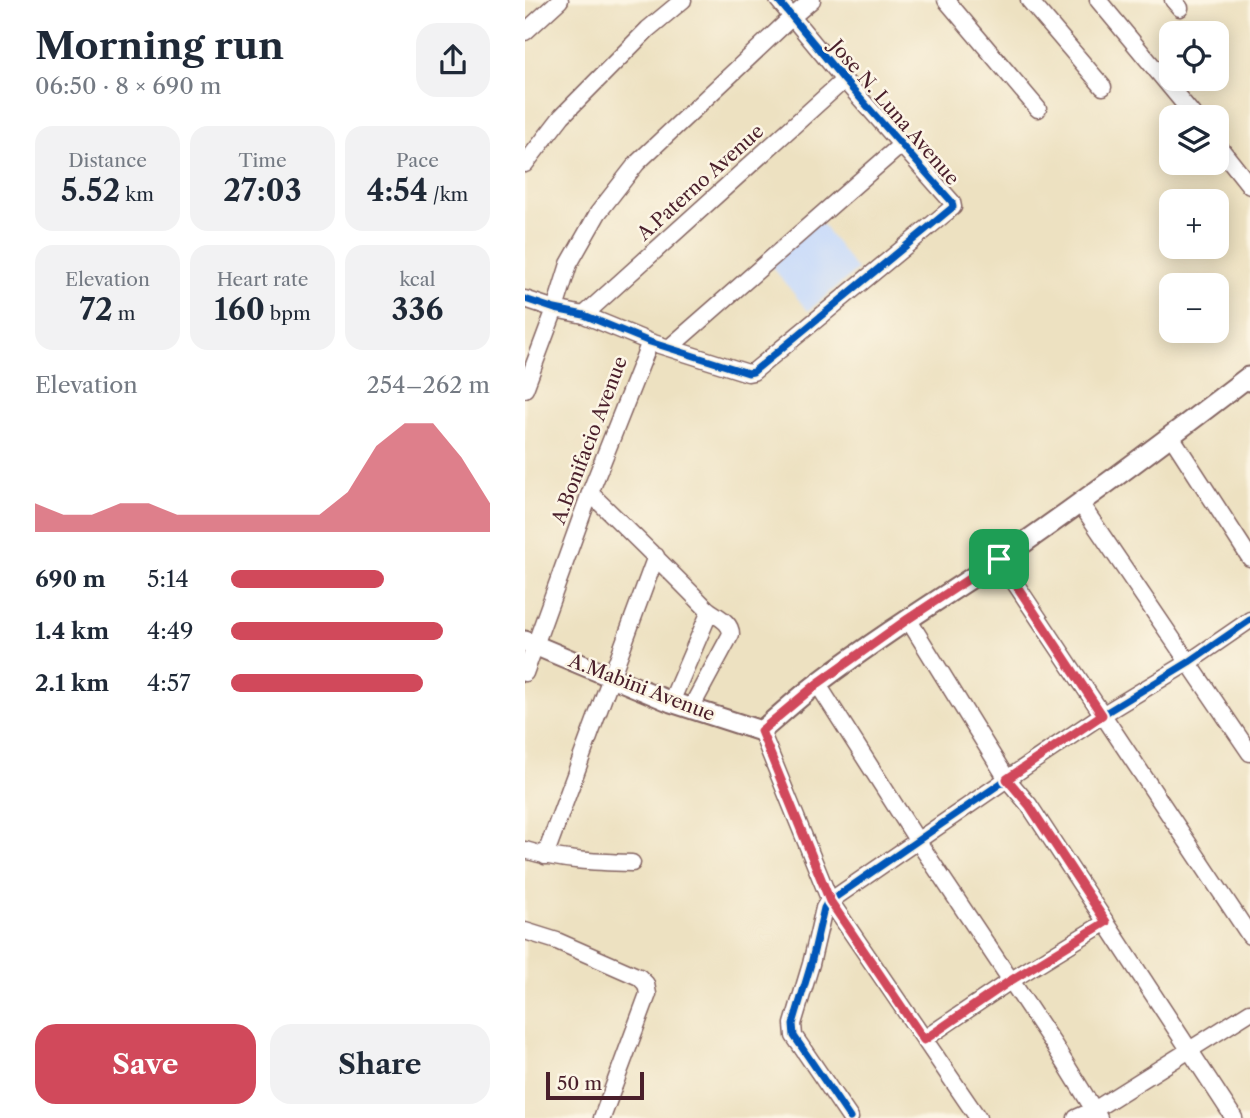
<!DOCTYPE html>
<html lang="en">
<head>
<meta charset="utf-8">
<style>
	body { margin:0; font-family:"Libre Caslon Text",serif; background:#f2f2f3; color:#1f2937; height:100vh; display:flex; flex-direction:column; font-size:26px; white-space:nowrap }
	* { box-sizing:border-box; margin:0 }
	p { font-size:23px; color:#747a83 }
	.icon { flex:none; width:38px; height:38px; fill:none; stroke:currentColor; stroke-width:2; stroke-linecap:round; stroke-linejoin:round }
	.map { position:relative; flex:1; overflow:hidden }
	.drawer { display:flex; flex-direction:column; background:#fff; width:525px }
	.drawer>* { flex:none }
	.fabs { position:absolute; left:634px; top:21px; display:grid; gap:14px }
	.fabs a { display:grid; place-items:center; width:70px; height:70px; border-radius:14px; background:#fff; box-shadow:0 4px 18px #0003; font-size:35px }
	.scale { position:absolute; left:21px; bottom:18px; width:98px; box-sizing:border-box; padding-left:7px; border:4px solid #4a1f2b; border-top:0; font-size:19px; line-height:24px; white-space:nowrap; color:#4a1f2b; -webkit-text-stroke:5px #fcf5e5; paint-order:stroke }
	.pin { position:absolute; display:grid; place-items:center; width:60px; height:60px; color:#fff; margin:-30px; border-radius:14px; box-shadow:0 4px 10px #0006 }
	.round { display:grid; place-items:center; flex:none; width:74px; height:74px; border-radius:21px; background:#f2f2f3 }
	.head { display:flex; align-items:center; justify-content:space-between; height:119px; padding:0 35px }
	h1 { font-size:38px; font-weight:700; line-height:52px }
	.stats { display:grid; grid-template-columns:repeat(3,1fr); gap:10px; height:119px; padding:7px 35px }
	.stats div { display:grid; align-content:center; border-radius:18px; background:#f2f2f3; text-align:center }
	.stats b { font-size:30px; font-weight:700 }
	.stats small { font-size:19px; font-weight:400 }
	.stats p { font-size:19px }
	.chart { height:196px; padding:14px 35px }
	.chart p { display:flex; justify-content:space-between }
	.chart svg { width:100%; height:126px; margin-top:7px; fill:#d1495b; opacity:.7 }
	.action { display:flex; gap:14px; margin-top:auto; padding:14px 35px }
	.action a { flex:1; height:80px; border-radius:21px; background:#d1495b; color:#fff; font-size:28px; font-weight:700; line-height:80px; text-align:center }
	.action a+a { background:#f2f2f3; color:#1f2937 }
	ul { padding:0 35px; list-style:none; font-size:23px }
	li { display:grid; grid-template-columns:112px 84px 1fr; align-items:center; height:52px }
	li i { height:18px; border-radius:9px; background:#d1495b }
	main { display:flex; flex:1; min-height:0 }
	.map>svg:first-child { display:block }
</style>
</head>
<body>
<main>
<section class="drawer">
<div class="head"><div><h1>Morning run</h1><p>06:50 · 8 × 690 m</p></div><a class="round"><svg class="icon" aria-label="share" viewBox="0 0 24 24"><path d="M12 15V3M7 8l5-5 5 5M5 13v7h14v-7"/></svg></a></div>
<div class="stats">
<div><p>Distance</p><b>5.52<small> km</small></b></div>
<div><p>Time</p><b>27:03</b></div>
<div><p>Pace</p><b>4:54<small> /km</small></b></div>
</div>
<div class="stats">
<div><p>Elevation</p><b>72<small> m</small></b></div>
<div><p>Heart rate</p><b>160<small> bpm</small></b></div>
<div><p>kcal</p><b>336</b></div>
</div>
<div class="chart"><p><span>Elevation</span>254–262 m</p>
<svg viewBox="0 0 160 44" preserveAspectRatio="none"><path d="M0 44V34L10 38L20 38L30 34L40 34L50 38L60 38L70 38L80 38L90 38L100 38L110 30L120 14L130 6L140 6L150 18L160 34V44z"/></svg>
</div>
<ul>
<li><b>690 m</b>5:14<i style="width:59%"></i></li>
<li><b>1.4 km</b>4:49<i style="width:82%"></i></li>
<li><b>2.1 km</b>4:57<i style="width:74%"></i></li>
</ul>
<div class="action"><a>Save</a><a>Share</a></div>
</section>
<div class="map">
<svg width="725" height="1118" viewBox="0 0 725 1118">
	<rect width="100%" height="100%" fill="#fcf5e5"/>
	<filter id="ink" filterUnits="userSpaceOnUse"><feTurbulence type="fractalNoise" baseFrequency=".0143" numOctaves="2"/><feDisplacementMap in="SourceGraphic" scale="14" xChannelSelector="R" yChannelSelector="G"/><feConvolveMatrix kernelMatrix="1 2 1 2 8 2 1 2 1" color-interpolation-filters="sRGB"/></filter>
	<filter id="wash" filterUnits="userSpaceOnUse"><feTurbulence type="fractalNoise" baseFrequency=".00686" numOctaves="4" result="noise"/><feDisplacementMap in="SourceGraphic" scale="28" xChannelSelector="R" yChannelSelector="G"/><feGaussianBlur stdDeviation="1.57" result="paint"/><feColorMatrix in="noise" values="0 0 0 0 0 0 0 0 0 0 0 0 0 0 0 0 0 1.4 0 .05"/><feComposite in="paint" operator="in"/></filter>
	<g filter="url(#wash)">
		<rect width="100%" height="100%" fill="#ede1c1"/>
		<!-- built -->
		<path fill="#cadcf9" d="M294,220l38,50 -49,41 -39,-48z"/>
	</g>
	<g filter="url(#ink)">
		<g fill="none" stroke-linecap="round" stroke-linejoin="round">
			<!-- minor casing -->
			<g stroke="#836360" stroke-width="19">
				<path id="minor" d="M421,0l92,109
					M504,0l74,87
					M573,0l97,117
					M648,0l7,8
					M0,32l35,-32
					M691,143l34,43
					M0,164l37,-48 86,-87 35,-29
					M0,299l30,10 29,6 66,27 98,31 5,-1 200,-165 -1,-5 -108,-122 -66,-80
					M59,315l260,-235
					M144,348l233,-204
					M0,389l30,-80 14,-45 29,-51 39,-50 155,-146 20,-17
					M646,436l79,122
					M65,493c39,38 78,76 116,115 9,8 25,13 25,26l-40,74
					M555,503l170,250
					M474,559l251,377
					M383,619l99,160 22,26 205,313
					M0,673l65,-180 60,-151
					M292,683l100,157 137,205 45,73
					M146,702l39,-91
					M236,731l69,170 148,217
					M0,850c35,11 71,12 107,13
					M20,856l111,-300
					M0,931l32,10 82,36 7,7 2,10 -46,124
					M399,1039l86,-58 96,-59
					M325,1118l-56,-82 -1,-12 18,-60 13,-56 3,-5 180,-124 95,-64 87,-53 61,-42
					M551,1118l18,-8 156,-98"/>
			</g>
			<!-- tertiary casing -->
			<g stroke="#836360" stroke-width="23">
				<path id="tertiary" d="M0,641l146,61 90,29c19,-16 37,-33 57,-48 58,-44 120,-83 181,-123 85,-58 167,-120 249,-183l2,4"/>
			</g>
			<!-- minor -->
			<use href="#minor" stroke="#fff" stroke-width="16"/>
			<!-- tertiary -->
			<use href="#tertiary" stroke="#fff" stroke-width="19"/>
			<!-- cycleway casing -->
			<g stroke="#fcf5e5" stroke-width="11">
				<path id="cycleway" d="M0,299l30,10 29,6 66,27 98,31 5,-1 200,-165 -1,-5 -108,-122 -66,-80
					M325,1118l-56,-82 -1,-12 18,-60 13,-56 3,-5 180,-124 95,-64 87,-53 61,-42"/>
			</g>
			<!-- cycleway -->
			<use href="#cycleway" stroke="#0057b8" stroke-width="7"/>
		</g>
	</g>
	<g fill="none" stroke-linecap="round" stroke-linejoin="round" filter="url(#ink)">
		<!-- route casing -->
		<g stroke="#fff" stroke-width="14">
			<path id="route" d="M474,559l103,156 -95,64 22,26 77,117 -96,59 -86,59 -94,-139 -69,-170 56,-47 91,-65z"/>
		</g>
		<!-- route -->
		<use href="#route" stroke="#d1495b" stroke-width="9"/>
	</g>
	<g text-anchor="middle" stroke-width="5" stroke-linejoin="round" paint-order="stroke">
		<!-- street labels -->
		<g font-size="19" fill="#4a1f2b" stroke="#fcf5e5">
			<text transform="translate(370 112) rotate(49)" y="7">Jose N. Luna Avenue</text>
			<text transform="translate(175 182) rotate(-42)" y="7">A.Paterno Avenue</text>
			<text transform="translate(64 440) rotate(-69)" y="7">A.Bonifacio Avenue</text>
			<text transform="translate(117 687) rotate(21)" y="7">A.Mabini Avenue</text>
		</g>
	</g>
</svg>
<div class="fabs">
<a><svg class="icon" aria-label="locate" viewBox="0 0 24 24"><circle cx="12" cy="12" r="6"/><path d="M12 2v4M12 18v4M2 12h4M18 12h4"/></svg></a>
<a><svg class="icon" aria-label="layers" viewBox="0 0 24 24"><path d="M12 4l9 5-9 5-9-5zM3 14l9 5 9-5"/></svg></a>
<a>+</a>
<a>−</a>
</div>
<div class="scale">50 m</div>
<div class="pin" style="left:474px;top:559px;background:#1e9e55"><svg class="icon" aria-label="arrive" viewBox="0 0 24 24"><path d="M6 21V4h12l-3 4 3 4H6"/></svg></div>
</div>
</main>
</body>
</html>
